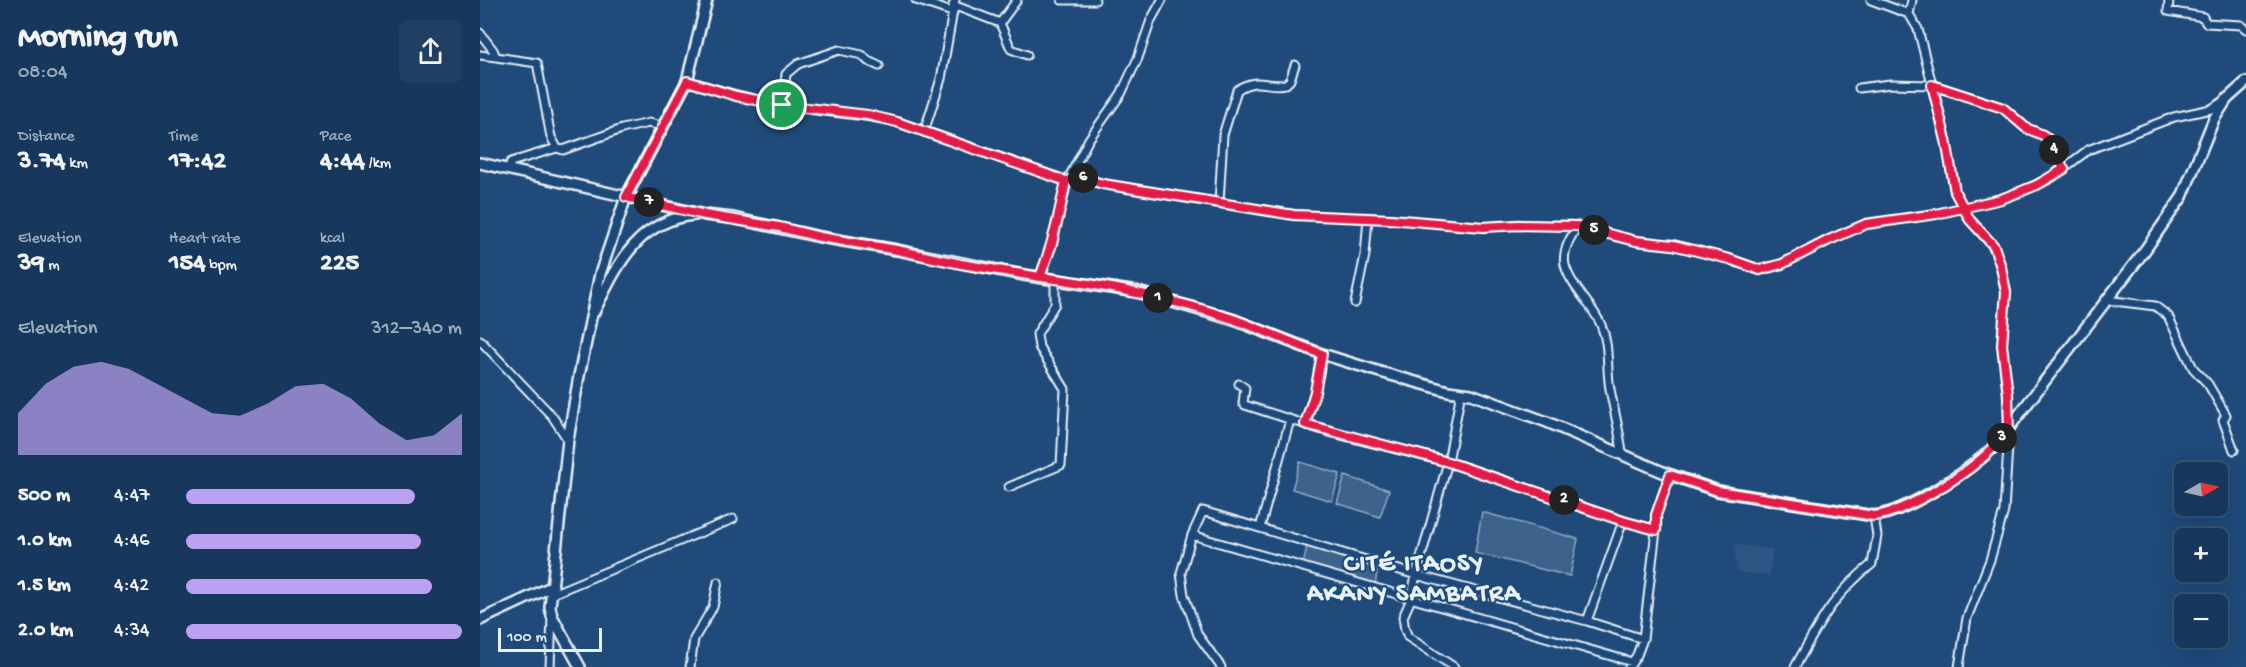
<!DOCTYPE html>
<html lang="en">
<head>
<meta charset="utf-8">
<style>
	body { margin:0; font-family:"Gochi Hand",sans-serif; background:#203f62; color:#f1f3f6; height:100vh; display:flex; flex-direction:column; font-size:22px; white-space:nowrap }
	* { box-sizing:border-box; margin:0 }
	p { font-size:20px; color:#9eacbb }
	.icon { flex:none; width:33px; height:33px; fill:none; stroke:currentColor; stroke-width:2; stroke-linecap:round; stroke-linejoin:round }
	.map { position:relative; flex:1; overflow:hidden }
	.panel { display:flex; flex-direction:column; background:#17385c; width:480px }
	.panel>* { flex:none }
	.needle { width:39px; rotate:81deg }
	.controls { position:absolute; left:1694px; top:462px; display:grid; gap:12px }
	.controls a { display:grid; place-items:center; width:54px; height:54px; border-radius:9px; background:#17385c; box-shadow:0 6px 24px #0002,0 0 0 2px #365272; font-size:30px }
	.scale { position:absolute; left:18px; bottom:15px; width:104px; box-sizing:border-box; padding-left:6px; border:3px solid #e8f1f8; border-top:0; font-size:16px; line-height:21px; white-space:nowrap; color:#e8f1f8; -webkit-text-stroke:4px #1f4a7a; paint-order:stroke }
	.pin { position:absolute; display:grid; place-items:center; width:51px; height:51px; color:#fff; margin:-26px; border:3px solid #fff; border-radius:50%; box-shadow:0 2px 6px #0007 }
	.km { position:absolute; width:30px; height:30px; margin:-15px; border-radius:50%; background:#222; color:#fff; font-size:16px; line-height:30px; text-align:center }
	.round { display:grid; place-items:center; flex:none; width:63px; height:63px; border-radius:9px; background:#203f62 }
	.head { display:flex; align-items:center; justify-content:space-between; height:102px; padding:0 18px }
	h1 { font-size:33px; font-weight:700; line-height:45px }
	.stats { display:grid; grid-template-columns:repeat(3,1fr); gap:9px; height:102px; padding:6px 18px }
	.stats div { display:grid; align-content:center }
	.stats b { font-size:26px; font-weight:700 }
	.stats small { font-size:16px; font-weight:400 }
	.stats p { font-size:16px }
	.chart { height:168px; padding:12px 18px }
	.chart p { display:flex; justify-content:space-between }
	.chart svg { width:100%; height:108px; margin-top:6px; fill:#bca0f2; opacity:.7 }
	ul { padding:0 18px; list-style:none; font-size:20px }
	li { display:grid; grid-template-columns:96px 72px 1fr; align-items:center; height:45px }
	li i { height:15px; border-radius:8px; background:#bca0f2 }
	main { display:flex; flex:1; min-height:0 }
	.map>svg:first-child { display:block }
</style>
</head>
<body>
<main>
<section class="panel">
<div class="head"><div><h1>Morning run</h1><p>08:04</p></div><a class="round"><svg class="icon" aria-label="share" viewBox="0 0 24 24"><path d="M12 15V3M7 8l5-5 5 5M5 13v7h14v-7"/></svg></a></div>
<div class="stats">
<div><p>Distance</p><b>3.74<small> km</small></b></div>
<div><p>Time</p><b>17:42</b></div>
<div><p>Pace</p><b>4:44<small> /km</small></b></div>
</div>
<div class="stats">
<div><p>Elevation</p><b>39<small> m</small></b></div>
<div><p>Heart rate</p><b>154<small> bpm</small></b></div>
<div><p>kcal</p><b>225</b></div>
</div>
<div class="chart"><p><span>Elevation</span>312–340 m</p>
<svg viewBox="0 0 160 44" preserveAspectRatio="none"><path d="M0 44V27L10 15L20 8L30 6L40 9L50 15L60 21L70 27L80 28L90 23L100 16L110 15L120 21L130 31L140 38L150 36L160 27V44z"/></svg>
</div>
<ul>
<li><b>500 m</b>4:47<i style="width:83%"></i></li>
<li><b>1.0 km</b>4:46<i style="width:85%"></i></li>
<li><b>1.5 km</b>4:42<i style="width:89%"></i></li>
<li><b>2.0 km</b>4:34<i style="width:100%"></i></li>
</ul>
</section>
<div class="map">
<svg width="1766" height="667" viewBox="0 0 1766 667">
	<rect width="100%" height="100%" fill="#1f4a7a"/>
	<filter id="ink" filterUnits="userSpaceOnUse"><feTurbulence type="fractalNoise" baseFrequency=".0167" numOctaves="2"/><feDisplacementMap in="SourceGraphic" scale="12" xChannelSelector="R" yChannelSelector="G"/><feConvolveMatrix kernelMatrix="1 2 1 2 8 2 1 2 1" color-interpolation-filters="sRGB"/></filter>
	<g filter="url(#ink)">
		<!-- built -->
		<path fill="#2e5683" d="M1254,544l39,6 -4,26 -32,-4z"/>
		<!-- green -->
		<path fill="#3c628c" stroke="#92aac2" stroke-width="1.5" d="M820,462l40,12 -8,27 -40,-12z
			M865,476l44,14 -9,27 -43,-14z
			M1002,512l96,27 -8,37 -95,-23z
			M827,546l71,19 -3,22 -72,-21z"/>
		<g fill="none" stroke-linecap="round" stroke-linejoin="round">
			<!-- street casing -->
			<g stroke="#e8f1f8" stroke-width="11">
				<path id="street" d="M436,0l36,12
					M582,0h33
					M1391,0l38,14 9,15 28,111 9,52 15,28 23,26 8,21 5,25 -4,53 6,50 1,35 -5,81 -14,49 -23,58 -8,49
					M1689,0l-1,11 35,6 3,6 35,2 5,4
					M473,5l47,18 11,26 16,6
					M1429,14l3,-14
					M520,23l17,-23
					M0,33l13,17 3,7 41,6 14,74 6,11
					M0,55l16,2
					M207,81c31,9 62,19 95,24 38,7 77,8 115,17l170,59 12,-4 24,7 191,31 96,4 93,8 35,-2 59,1 59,15 37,4 56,14 31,11 22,-6 47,-24 37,-16 70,-10 65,-15 22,-8 28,-13 37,-28 86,-33 37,-8 13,-8
					M1379,88l31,-4 42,1 71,23 23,20 17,7 6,5 15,29
					M302,105l4,-31 12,-10 41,-14 23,5 6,6 11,5
					M444,132l17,-53 14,-79
					M28,169l3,-7 46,-14 6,2 59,-21 27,-6 13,3
					M739,203l4,-68 14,-45c20,-14 31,-2 49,-6l4,-4 5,-15
					M1097,226c-7,13 -15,25 -12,39 5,21 28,40 36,60 9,21 5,42 9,64 4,22 10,43 12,65
					M560,277l12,-33 15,-63 22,-42 32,-45 17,-36 13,-38 11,-20
					M1626,300l49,6 13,10 25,52 15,16 18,31 -3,5 11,30
					M875,303l10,-48 3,-37
					M0,340l72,76 16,24
					M759,384l6,4 -2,15 2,2 84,27 119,30 175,59 33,9
					M825,424l10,-32 7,-38
					M529,487l52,-22 4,-76 -26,-42 -2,-13 18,-30v-25
					M780,528l30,-108
					M712,535l440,127
					M72,594l181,-75
					M1107,621l36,-100
					M70,667l2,-51
					M210,667l4,-28 19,-32 5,-25
					M741,667l-23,-32 -14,-40 -3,-22 11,-38 11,-24 213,64 171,46 56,18
					M974,667l-46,-30 -3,-7 -2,-13 8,-18 5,-24 32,-113 13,-70
					M1149,667l8,-12 6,-16 13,-109v-15l14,-40
					M1315,667c24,-43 37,-71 77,-103l5,-28 -3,-20"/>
			</g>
			<!-- secondary casing -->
			<g stroke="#e8f1f8" stroke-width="14">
				<path id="secondary" d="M0,163l225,52 28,3 87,19 77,13 126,25 115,17 96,28 88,34 58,18 68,19 23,3 76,28 118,51 53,18 156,25c34,-4 96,-46 121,-70l150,-196 37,-53 32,-78 13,-20 19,-17
					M114,312c23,-46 43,-92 101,-97
					M0,620l73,-34
					M100,667l-28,-51 -2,-9 18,-167 11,-64 21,-102 26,-77 61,-116 20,-81"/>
			</g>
			<!-- street -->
			<use href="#street" stroke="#1f4a7a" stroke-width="7"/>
			<!-- secondary -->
			<use href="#secondary" stroke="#1f4a7a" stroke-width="9"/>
		</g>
	</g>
	<g fill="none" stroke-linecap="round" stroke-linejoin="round" filter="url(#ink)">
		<!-- route casing -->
		<g stroke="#fff" stroke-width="12">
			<path id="route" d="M302,105l86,10 29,7 169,59 -14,63 -12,33c66,8 130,21 193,42 30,11 59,24 89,35l-7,38 -10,32 143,38 175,59 33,9v-15l14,-40 48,16 156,25c29,-3 84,-37 106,-56 11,-9 20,-19 29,-30l-1,-35 -6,-50 4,-53 -5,-25 -7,-21 -24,-26 -15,-28 -9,-52 -14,-55 71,23 23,20 17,7 6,5 15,29 -27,16 -36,14 -65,15 -70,10 -37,16 -47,24 -22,6 -31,-11 -56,-14 -37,-4 -59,-15 -59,-1 -35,2 -93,-8 -96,-4 -191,-31 -24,-7 -13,4c-6,33 -14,64 -26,96l-79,-13 -64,-14 -77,-13 -41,-10 -74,-12 -79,-18 61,-116 49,15 46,9"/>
		</g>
		<!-- route -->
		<use href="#route" stroke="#e11d48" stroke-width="8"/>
	</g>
	<g text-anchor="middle" stroke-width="4.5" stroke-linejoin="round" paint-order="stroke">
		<!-- district labels -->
		<g font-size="26" font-weight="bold" letter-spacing="1.5" fill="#e8f1f8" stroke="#1f4a7a">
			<text x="934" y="570">CITÉ ITAOSY<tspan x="934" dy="30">AKANY SAMBATRA</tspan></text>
		</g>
	</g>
</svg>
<div class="controls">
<a><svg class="needle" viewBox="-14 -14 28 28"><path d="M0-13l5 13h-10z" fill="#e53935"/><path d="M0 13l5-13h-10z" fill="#9eacbb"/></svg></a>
<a>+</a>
<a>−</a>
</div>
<div class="scale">100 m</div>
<div class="pin" style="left:302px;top:105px;background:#1e9e55"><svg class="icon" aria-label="arrive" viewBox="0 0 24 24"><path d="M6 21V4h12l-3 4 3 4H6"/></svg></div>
<b class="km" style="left:678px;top:298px">1</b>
<b class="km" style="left:1084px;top:500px">2</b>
<b class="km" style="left:1522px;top:438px">3</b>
<b class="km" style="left:1574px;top:150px">4</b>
<b class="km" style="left:1114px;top:230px">5</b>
<b class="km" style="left:603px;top:178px">6</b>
<b class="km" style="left:169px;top:202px">7</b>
</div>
</main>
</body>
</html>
